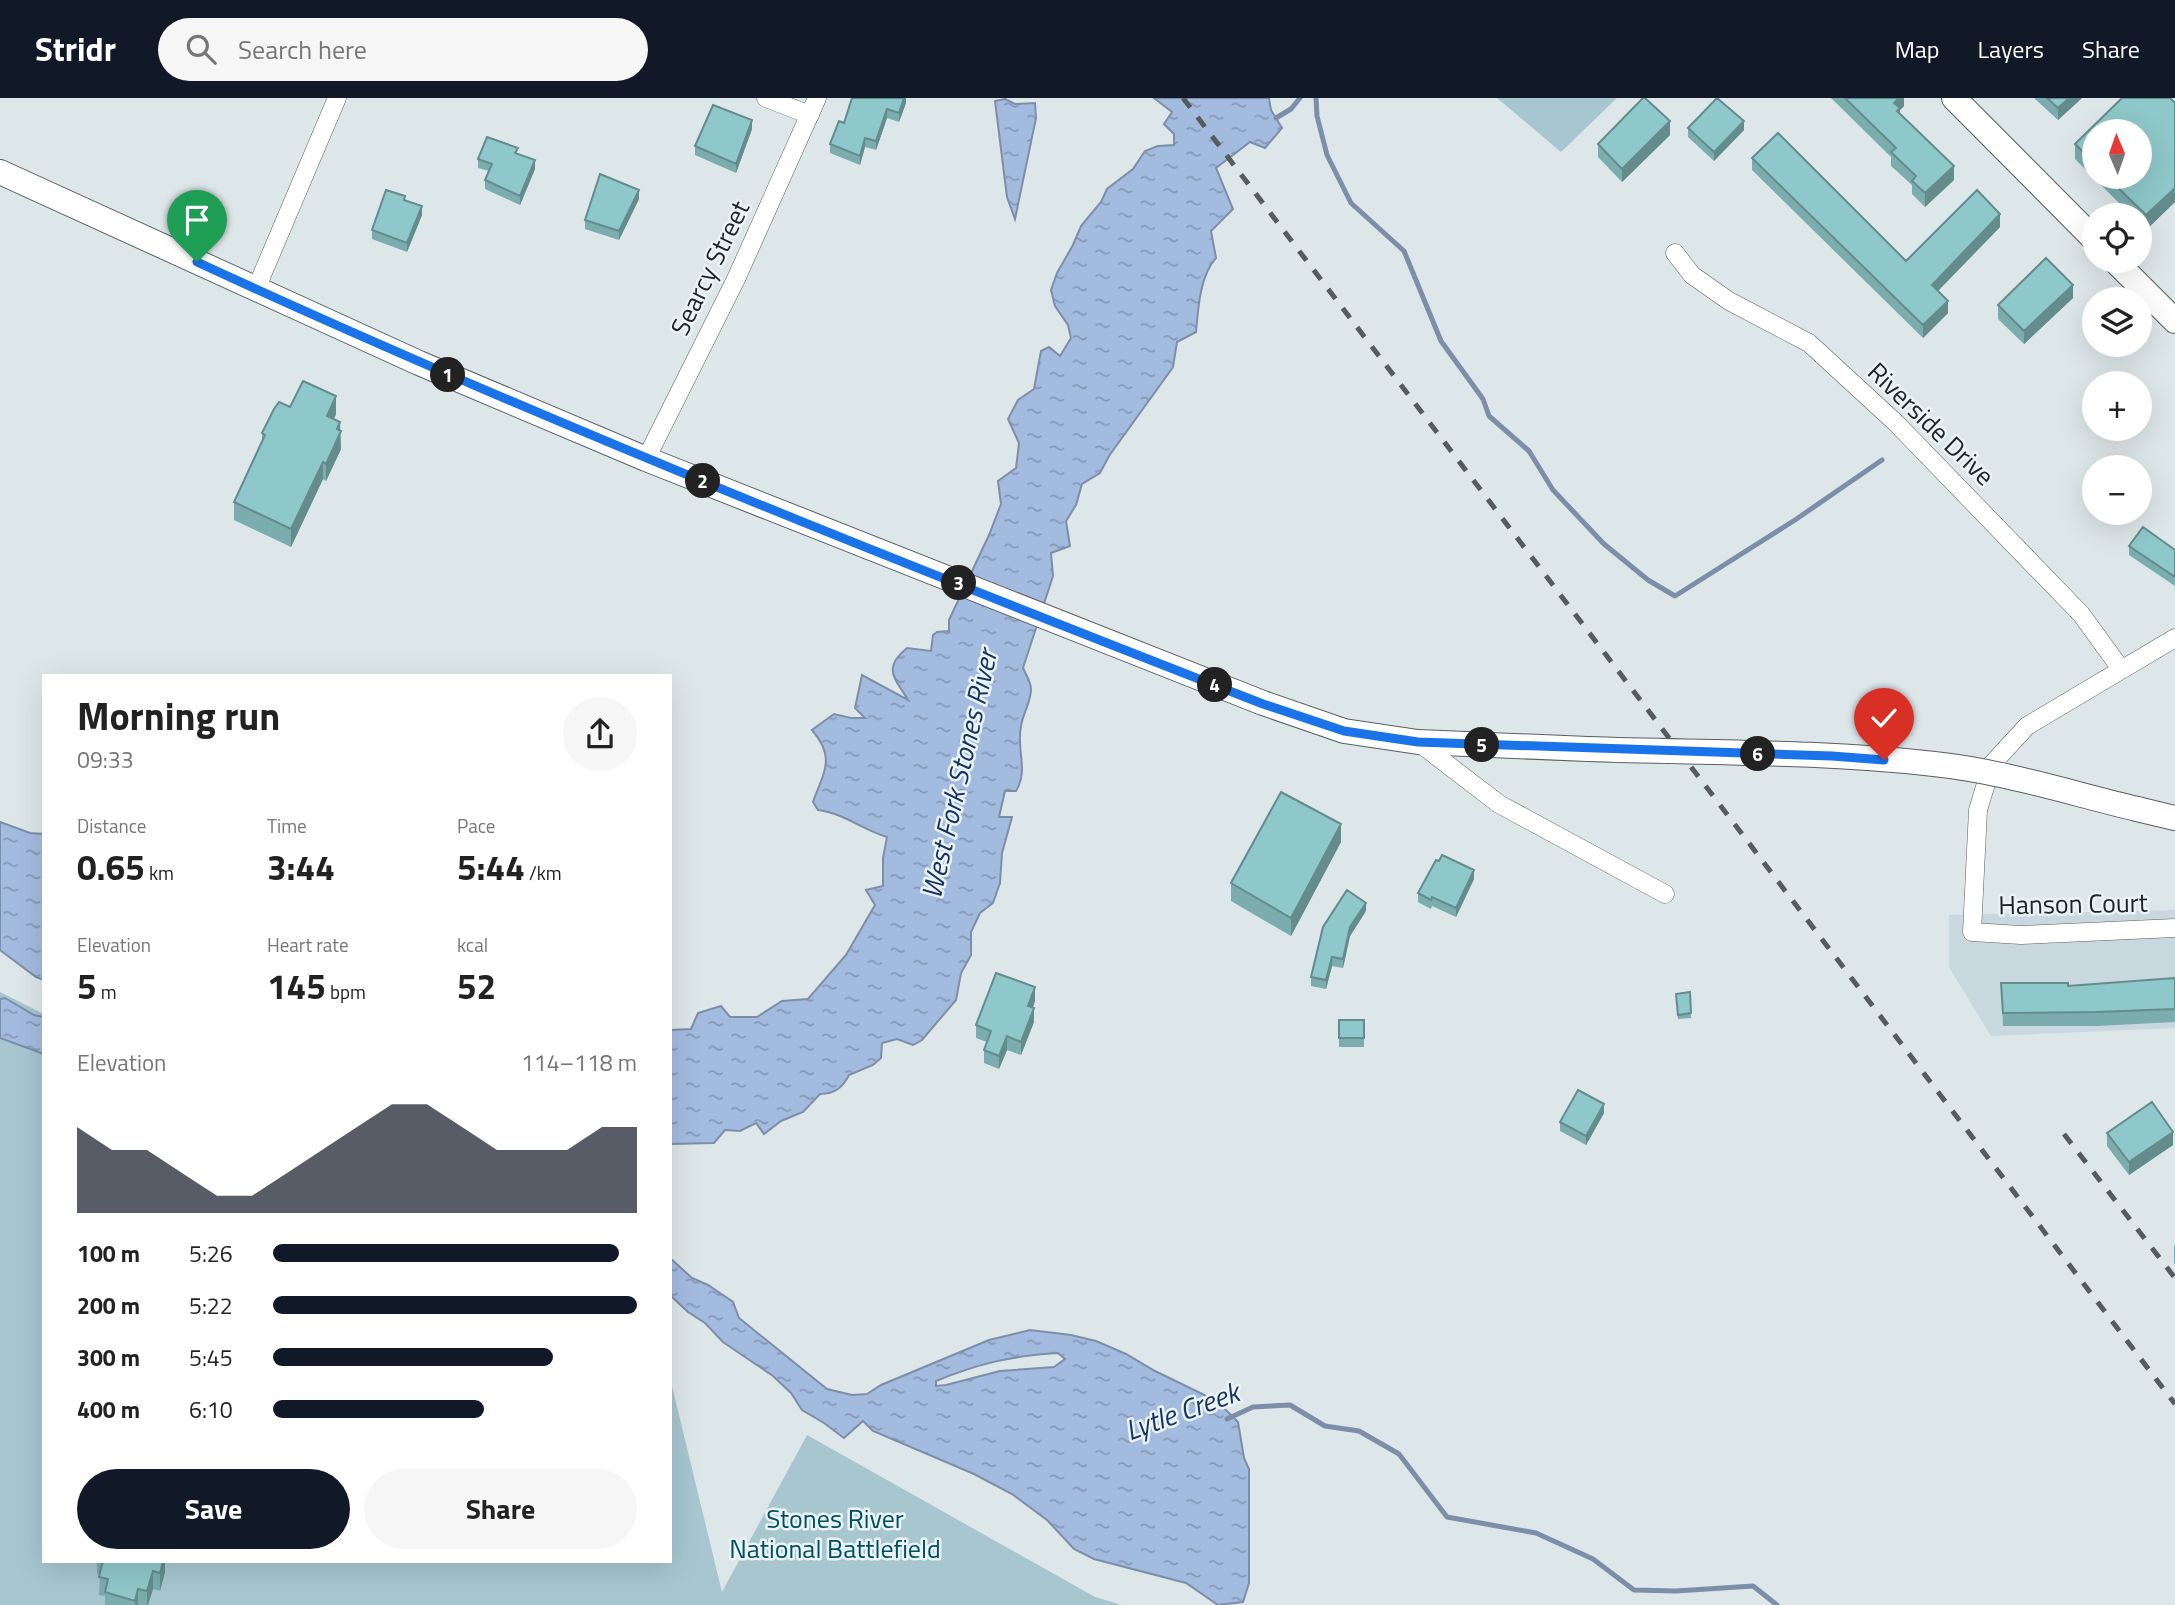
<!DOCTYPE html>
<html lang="en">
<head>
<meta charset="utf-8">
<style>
	body { margin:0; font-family:"Titillium Web",sans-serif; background:#f6f6f6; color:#222; height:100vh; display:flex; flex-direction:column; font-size:26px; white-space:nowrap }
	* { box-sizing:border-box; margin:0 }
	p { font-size:23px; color:#767676 }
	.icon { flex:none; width:38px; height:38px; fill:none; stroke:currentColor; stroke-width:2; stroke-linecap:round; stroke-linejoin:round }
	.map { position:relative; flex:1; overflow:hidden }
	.sheet { position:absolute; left:42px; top:576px; width:630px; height:889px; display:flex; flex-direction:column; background:#fff; border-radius:0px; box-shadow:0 7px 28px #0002 }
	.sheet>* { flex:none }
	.needle { width:46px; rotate:358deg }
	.tools { position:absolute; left:2082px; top:21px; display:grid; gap:14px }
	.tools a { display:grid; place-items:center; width:70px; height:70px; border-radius:50%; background:#fff; box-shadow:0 7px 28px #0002; font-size:35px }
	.pin { position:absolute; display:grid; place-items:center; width:60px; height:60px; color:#fff; margin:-72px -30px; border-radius:50% 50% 50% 0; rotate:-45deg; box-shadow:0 0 7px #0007 }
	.pin .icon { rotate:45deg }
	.km { position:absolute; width:35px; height:35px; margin:-18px; border-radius:50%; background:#222; color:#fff; font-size:19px; line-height:35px; text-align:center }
	.round { display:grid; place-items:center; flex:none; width:74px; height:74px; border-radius:37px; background:#f6f6f6 }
	.headline { display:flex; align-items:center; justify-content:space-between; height:119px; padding:0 35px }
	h1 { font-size:38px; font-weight:700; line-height:52px }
	.metrics { display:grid; grid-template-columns:repeat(3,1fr); gap:10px; height:119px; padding:7px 35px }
	.metrics div { display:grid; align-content:center }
	.metrics b { font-size:35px; font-weight:700 }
	.metrics small { font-size:19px; font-weight:400 }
	.metrics p { font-size:19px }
	.chart { height:196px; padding:14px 35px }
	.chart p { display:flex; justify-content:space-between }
	.chart svg { width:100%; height:126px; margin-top:7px; fill:#111827; opacity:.7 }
	.primary-button { display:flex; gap:14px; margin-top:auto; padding:14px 35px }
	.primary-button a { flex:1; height:80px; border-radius:42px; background:#111827; color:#fff; font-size:28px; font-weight:700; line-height:80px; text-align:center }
	.primary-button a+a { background:#f6f6f6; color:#222 }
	ul { padding:0 35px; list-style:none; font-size:23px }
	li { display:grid; grid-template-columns:112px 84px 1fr; align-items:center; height:52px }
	li i { height:18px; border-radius:9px; background:#111827 }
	header { display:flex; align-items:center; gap:42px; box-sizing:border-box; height:98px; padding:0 35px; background:#111827; color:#fff }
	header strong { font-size:33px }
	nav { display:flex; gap:38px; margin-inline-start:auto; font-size:24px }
	.search { width:490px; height:63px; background:#f6f6f6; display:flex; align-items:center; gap:18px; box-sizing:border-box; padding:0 24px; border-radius:38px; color:#767676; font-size:26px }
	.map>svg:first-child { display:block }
</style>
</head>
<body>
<header>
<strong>Stridr</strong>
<div class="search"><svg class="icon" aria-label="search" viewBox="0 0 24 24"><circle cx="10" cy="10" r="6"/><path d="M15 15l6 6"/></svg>Search here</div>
<nav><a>Map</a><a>Layers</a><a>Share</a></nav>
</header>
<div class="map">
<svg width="2175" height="1507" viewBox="0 0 2175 1507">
	<defs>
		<pattern id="water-ripples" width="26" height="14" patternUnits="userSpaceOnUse" patternTransform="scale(1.75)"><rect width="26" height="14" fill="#a4bbe0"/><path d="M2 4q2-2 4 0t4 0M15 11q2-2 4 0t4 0" fill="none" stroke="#8598b5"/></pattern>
	</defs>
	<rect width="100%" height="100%" fill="#dde6e9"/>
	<!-- built -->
	<path fill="#c8d8de" d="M2175,812v118l-184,8 -42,-69v-52z"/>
	<!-- green -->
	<path fill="#a7c6d0" d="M1497,0h120l-56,54z
		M0,894l44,22v547h626v-183l52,214 85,-157 288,162 27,8h-1122z"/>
	<!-- water -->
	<path fill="url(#water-ripples)" stroke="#7d8ea8" stroke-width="2" fill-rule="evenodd" d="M1154,0h115l2,12 11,18 -17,20 -15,-6 -34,26 17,41 -22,22 5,27c-16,17 -18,51 -20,74l-19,10 -4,25 -64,89 -9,17 -18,11 -6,21 -10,16 4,25 -19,7 2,23 -30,92c3,7 8,14 8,21 0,13 -8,24 -10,37 -5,25 8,43 -5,65h-11l-6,26h13l-10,36 -2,30 -7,20 -13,10 -9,19v23l-10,18 -5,27 -34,40 -9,5 -16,-6 -15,4 -1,15 -8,7 -24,10c-6,12 -14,19 -29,19l-17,18 -22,9 -17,13 -8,-11 -16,8 -15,-1 -11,13 -44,1v-114l21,-1 7,-16 23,-7 9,11h27l25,-16 26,-2 38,-44 29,-50 -9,-15 17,-4v-28l4,-21c-24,-7 -44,-24 -69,-27l-5,-8c11,-31 23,-44 -1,-72l22,-16 17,4h14l-10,-10 7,-33 46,25c-12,-21 -27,-31 -1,-52l24,3 2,-16 4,-3 12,-1v-11l40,-85 12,-31 -3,-23 18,-13 3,-25 -11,-24 10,-19 16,-11 7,-38 8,-4 11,9 11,-18 -3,-13 -13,-19 -4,-16 6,-17 16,-28 8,-19 20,-24 6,-13 26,-20 12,-18 13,-5 16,-1v-11l-10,-10 8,-12z
		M1005,1l10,5 20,-1 1,15 -21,101 -8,-22 -12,-96z
		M0,724l30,11 14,1v146l-8,-3 -36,-27z
		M5,900l29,17 10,2v37l-44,-16v-39z
		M670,1160l22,20 16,7 25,17 6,16 88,71 25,6 15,-1 14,-9 108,-45 41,-10 41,5 25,6 30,13 29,17 62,30 21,21 6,36 5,11v114l-6,19 -25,3 -32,-22 -92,-24 -20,-10 -27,-29 -35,-26 -38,-20 -101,-43 -10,-10 -19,17 -20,-15 -22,-13 -11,-17 -18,-17 -50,-34 -18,-19 -17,-11 -18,-17zM1058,1255l7,6 -11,8 -54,4 -54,14 -10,1v-5c44,-18 75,-25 122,-28z"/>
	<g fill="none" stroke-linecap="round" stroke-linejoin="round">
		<!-- stream -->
		<path stroke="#7d8ea8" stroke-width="5" d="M1316,0l1,18 10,39 24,48 53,48 37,90 42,58 6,17 40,35 24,39 51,54 44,36 27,16 120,-76 87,-60
			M1276,20l15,-9 9,-11
			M1227,1321l26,-12 37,-2 35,21 34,5 40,23 48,63 89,16 57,26 41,31 42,1 77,-5 24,19"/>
		<!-- street casing -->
		<g stroke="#575e61" stroke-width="19">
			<path id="street" d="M766,0l44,17
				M1675,155l17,22 37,26 80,42 87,80 185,191 40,55
				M256,191l81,-191
				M646,361l90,-180 81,-181
				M2175,540l-148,88 -35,38 -14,46 -6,122 49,3 154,-7
				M1418,644l81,62 166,90"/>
		</g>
		<!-- secondary casing -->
		<g stroke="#575e61" stroke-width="26">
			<path id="secondary" d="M1954,0l141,142
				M0,74l419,191 227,96 617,244 81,28 74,11 170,7
				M2115,163l60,60
				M2137,711l38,9"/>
		</g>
		<!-- street -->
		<use href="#street" stroke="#fff" stroke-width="18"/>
		<!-- secondary -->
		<use href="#secondary" stroke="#fff" stroke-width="24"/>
		<!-- rail -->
		<path stroke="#565b5c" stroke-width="5" stroke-dasharray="12 12" stroke-linecap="butt" d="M1183,0l992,1306
			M2064,1036l111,144"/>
		<!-- secondary-bridge casing -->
		<g stroke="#575e61" stroke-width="26" stroke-linecap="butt">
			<path id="secondary-bridge" d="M1588,651c115,4 231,2 346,15 68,7 136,29 203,45"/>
		</g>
		<!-- secondary-bridge -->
		<use href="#secondary-bridge" stroke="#fff" stroke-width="24"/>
	</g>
	<!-- wall -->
	<path fill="#7bacae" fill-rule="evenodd" d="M906,0v5l-7,19 -12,-4 -11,32 -11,-3 -5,18 -30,-12v-9l14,-21z
		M1831,0h73v8l-4,4v4l54,66 -29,27 -13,-13v-9l-21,-19v-9z
		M2034,0h48l-24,22z
		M2122,0h48l5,5v99l-29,28 -6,-6v-9h-9l-56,-56v-15zM2095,33h45v46h-45z
		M1688,30l56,2 -30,31 -26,-24z
		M752,31l-16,44 -41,-18v-9z
		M1670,37l-48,47 -24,-25v-13z
		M518,56l17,15 -15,36 -35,-16v-9l4,-9 -11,-3v-9z
		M1752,60l154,103 94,-34 -62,64 10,22 -25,25 -171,-168z
		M639,101l-20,41 -34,-11v-9z
		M405,102l17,15 -15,37 -35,-13v-9z
		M2073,200l-49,46 -26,-25v-14z
		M290,309l46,7 -2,5 6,12 1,18 -15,32 -3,-2 -32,68 -57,-27v-18l28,-61v-8z
		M2129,448l46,4v36l-46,-31z
		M1341,744l-50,94 -60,-35v-18z
		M1474,781l-18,38 -24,-11 -1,3 -13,-7v-9z
		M1366,813l-16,25 -7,32 -11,-2 -6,23 -15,-3v-9z
		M2175,880v44l-78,4h-94l-2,-43 67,3z
		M1690,894l1,26 -13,1 -2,-25z
		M1035,903l-2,7 1,14 -13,33 -14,-5 -8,19 -15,-6v-13l3,-8 -11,-4v-13z
		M1339,922h25v27h-25z
		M1604,1015l-18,32 -26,-14v-9z
		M2107,1035l66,12 -44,30 -22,-29z
		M2175,1147v19l-1,-1v-17z
		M97,1463h68v11l-5,19 -7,-2 -5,16h-43v-9l-6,-1 1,-21h-3z"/>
	<!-- shaded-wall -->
	<path fill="#648c8d" d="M904,0h2v5l-7,19v-9z
		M1899,0h5v8l-4,4v12l-6,-19z
		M2069,0h13l-24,22v-12z
		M887,11v9l-11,32v-9z
		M752,22v9l-16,44v-9z
		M1670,23v14l-48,47v-13z
		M1744,23v9l-30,31v-9z
		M865,40v9l-5,18v-9z
		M535,62v9l-15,36v-9z
		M1954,68v14l-29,27v-14z
		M2175,90v14l-29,28v-15z
		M639,92v9l-20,41v-9z
		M422,108v9l-15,37v-9z
		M2000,116v13l-68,70v-12z
		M2073,187v13l-49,46v-13z
		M1948,203v12l-25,25v-13z
		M336,298v18l-9,20v-18z
		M340,324l1,27 -15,32v-17z
		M323,364v17l-32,68v-18z
		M1341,726v18l-50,94v-18z
		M1474,772v9l-18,38v-9z
		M1366,805v8l-16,25 -7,32v-9l7,-32z
		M1332,859v9l-6,23v-9z
		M1035,889v14l-7,18v-13z
		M1034,910v14l-13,33v-13z
		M1007,938v14l-8,19v-13z
		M1604,1006v9l-18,32v-9z
		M2173,1034v13l-44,30v-13z
		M163,1463h2v11l-5,19v-18z
		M153,1473v18l-5,16h-1v-14z
		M138,1491v16h-3v-4z"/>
	<!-- building -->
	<path fill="#8fc8ca" stroke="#648c8d" stroke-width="2" d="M852,0h52l-5,15 -12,-4 -11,32 -11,-3 -5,18 -30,-12 9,-23 5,2z
		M1643,0h2l25,23 -48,48 -24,-25z
		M1717,0l27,23 -30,31 -26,-24z
		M1845,0h54l-5,5 6,5 -3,3 57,55 -29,27 -13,-12 4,-5 -25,-24 5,-4z
		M2047,0h22l-11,10z
		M2122,0h48l5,5v85l-29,27 -39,-38h33v-46h-45v33l-20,-20z
		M713,7l39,15 -16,44 -41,-18z
		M1778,35l128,128 71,-71 23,24 -68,71 16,16 -25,24 -171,-167z
		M487,39l31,11 -3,5 20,7 -15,36 -35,-16 7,-16 -14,-5z
		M600,76l39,16 -20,41 -34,-11z
		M386,92l19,6 -1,4 18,6 -15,37 -35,-13z
		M2046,160l27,27 -49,46 -26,-26z
		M303,283l33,15 -9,20 13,6 -3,7 4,2 -15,33 -3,-2 -32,67 -57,-27 31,-67 -3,-2 12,-24 5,-7 11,5z
		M2143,429l32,23v27l-46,-31z
		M1281,694l60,32 -50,94 -60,-35z
		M1442,757l32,15 -18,38 -24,-11 -1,3 -13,-7 18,-33 3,1z
		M1347,792l19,13 -16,24 -7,32 -11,-2 -6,23 -15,-3 12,-50z
		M996,875l39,14 -7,19 6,2 -13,34 -14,-6 -8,20 -15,-6 7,-19 -15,-6z
		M2175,880v31l-78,3 -94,1 -2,-30h67v3z
		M1690,894l1,21 -13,2 -2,-21z
		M1339,922h25v18h-25z
		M1578,992l26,14 -18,32 -26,-14z
		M2152,1004l21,30 -44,30 -22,-29z
		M103,1463h60l-3,12 -7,-2 -6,20 -9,-2 -3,12 -30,-9 3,-13 -9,-2z"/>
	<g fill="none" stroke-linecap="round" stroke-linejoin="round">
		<!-- route casing -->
		<g stroke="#fff" stroke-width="14">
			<path id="route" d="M197,164c349,161 707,302 1066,442l81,27 74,11 414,14 52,4"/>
		</g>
		<!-- route -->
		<use href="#route" stroke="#1a73e8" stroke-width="9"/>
	</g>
	<g text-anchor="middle" stroke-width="5" stroke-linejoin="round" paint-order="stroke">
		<!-- street labels -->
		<g font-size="26" fill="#212425" stroke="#eaf3f6">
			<text transform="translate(710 170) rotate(-64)" y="9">Searcy Street</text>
			<text transform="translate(1931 326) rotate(44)" y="9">Riverside Drive</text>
			<text transform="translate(2073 806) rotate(-1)" y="9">Hanson Court</text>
		</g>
		<!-- park labels -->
		<g font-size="26" fill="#014e60" stroke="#eaf3f6">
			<text x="835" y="1430">Stones River<tspan x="835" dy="30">National Battlefield</tspan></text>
		</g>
		<!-- water labels -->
		<g font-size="28" font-style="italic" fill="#183362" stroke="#eaf3f6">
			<text transform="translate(959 676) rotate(-77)" y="10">West Fork Stones River</text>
			<text transform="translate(1182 1313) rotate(-20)" y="10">Lytle Creek</text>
		</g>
	</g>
</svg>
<div class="tools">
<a><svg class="needle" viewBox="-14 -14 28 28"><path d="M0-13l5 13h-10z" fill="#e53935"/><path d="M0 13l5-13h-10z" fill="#767676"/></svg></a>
<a><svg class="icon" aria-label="locate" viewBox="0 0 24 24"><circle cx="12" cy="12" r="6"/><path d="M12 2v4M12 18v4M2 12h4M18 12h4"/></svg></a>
<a><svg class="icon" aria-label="layers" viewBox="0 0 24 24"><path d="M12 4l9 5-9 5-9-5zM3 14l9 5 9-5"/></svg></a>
<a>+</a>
<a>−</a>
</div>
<div class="pin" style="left:197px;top:164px;background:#1e9e55"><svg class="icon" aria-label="arrive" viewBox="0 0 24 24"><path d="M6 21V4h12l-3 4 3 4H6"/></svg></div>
<div class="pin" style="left:1884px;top:662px;background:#d93025"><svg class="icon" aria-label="check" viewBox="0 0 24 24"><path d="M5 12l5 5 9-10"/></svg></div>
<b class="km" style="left:448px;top:277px">1</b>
<b class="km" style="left:703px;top:383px">2</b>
<b class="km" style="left:959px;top:485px">3</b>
<b class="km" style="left:1215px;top:587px">4</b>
<b class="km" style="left:1482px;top:647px">5</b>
<b class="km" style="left:1758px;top:656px">6</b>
<section class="sheet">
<div class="headline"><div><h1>Morning run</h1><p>09:33</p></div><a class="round"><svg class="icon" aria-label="share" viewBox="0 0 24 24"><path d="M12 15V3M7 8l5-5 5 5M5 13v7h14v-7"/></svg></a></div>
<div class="metrics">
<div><p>Distance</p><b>0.65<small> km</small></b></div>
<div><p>Time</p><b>3:44</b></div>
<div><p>Pace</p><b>5:44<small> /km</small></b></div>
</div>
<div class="metrics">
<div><p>Elevation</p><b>5<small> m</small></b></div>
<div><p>Heart rate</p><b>145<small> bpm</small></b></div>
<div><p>kcal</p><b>52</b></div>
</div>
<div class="chart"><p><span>Elevation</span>114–118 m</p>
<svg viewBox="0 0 160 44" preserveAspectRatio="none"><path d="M0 44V14L10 22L20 22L30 30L40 38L50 38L60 30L70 22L80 14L90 6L100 6L110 14L120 22L130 22L140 22L150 14L160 14V44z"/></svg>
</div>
<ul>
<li><b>100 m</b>5:26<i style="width:95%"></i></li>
<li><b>200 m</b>5:22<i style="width:100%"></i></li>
<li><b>300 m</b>5:45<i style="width:77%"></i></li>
<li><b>400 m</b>6:10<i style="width:58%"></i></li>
</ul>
<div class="primary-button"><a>Save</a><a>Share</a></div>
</section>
</div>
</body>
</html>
